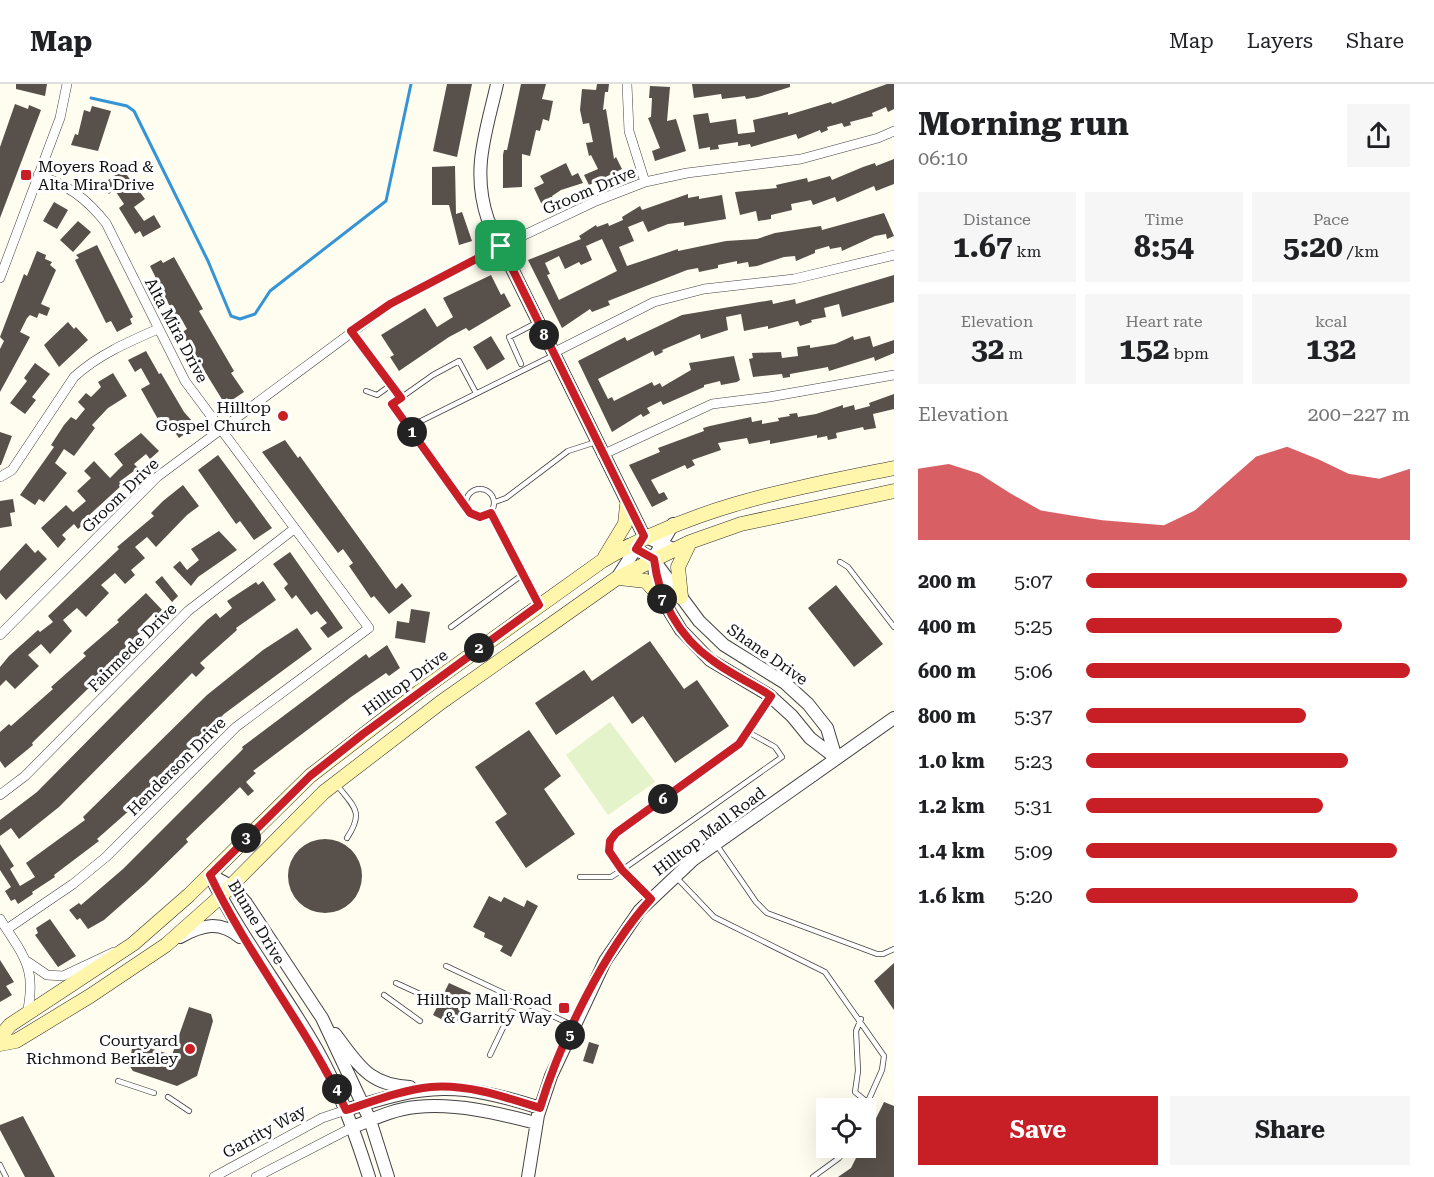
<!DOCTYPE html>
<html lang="en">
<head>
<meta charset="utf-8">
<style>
	body { margin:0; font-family:"Roboto Serif",serif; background:#f6f6f6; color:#202124; height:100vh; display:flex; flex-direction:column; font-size:22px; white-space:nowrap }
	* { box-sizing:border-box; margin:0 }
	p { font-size:20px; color:#757577 }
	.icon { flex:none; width:33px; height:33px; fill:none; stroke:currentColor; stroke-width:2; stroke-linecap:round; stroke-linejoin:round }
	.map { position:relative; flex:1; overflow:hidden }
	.side { display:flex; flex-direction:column; background:#fff; width:540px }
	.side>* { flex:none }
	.buttons { position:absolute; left:816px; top:1014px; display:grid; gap:12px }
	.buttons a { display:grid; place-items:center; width:60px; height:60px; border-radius:0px; background:#fff; box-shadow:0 6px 24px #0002; font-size:30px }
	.pin { position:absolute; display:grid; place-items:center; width:51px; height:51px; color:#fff; margin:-26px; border-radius:12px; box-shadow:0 3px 9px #0006 }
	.km { position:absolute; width:30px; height:30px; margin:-15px; border-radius:50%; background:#222; color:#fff; font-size:16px; line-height:30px; text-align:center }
	.round { display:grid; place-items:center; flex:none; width:63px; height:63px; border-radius:0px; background:#f6f6f6 }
	.overview { display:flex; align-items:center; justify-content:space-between; height:102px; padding:0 24px }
	h1 { font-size:33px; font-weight:700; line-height:45px }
	.metrics { display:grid; grid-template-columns:repeat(3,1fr); gap:9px; height:102px; padding:6px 24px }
	.metrics div { display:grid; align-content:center; border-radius:0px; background:#f6f6f6; text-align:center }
	.metrics b { font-size:30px; font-weight:700 }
	.metrics small { font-size:16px; font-weight:400 }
	.metrics p { font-size:16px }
	.chart { height:168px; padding:12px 24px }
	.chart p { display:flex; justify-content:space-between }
	.chart svg { width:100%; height:108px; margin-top:6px; fill:#c81e25; opacity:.7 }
	.button { display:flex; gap:12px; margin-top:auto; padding:12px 24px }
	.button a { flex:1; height:69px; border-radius:0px; background:#c81e25; color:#fff; font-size:24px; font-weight:700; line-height:69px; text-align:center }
	.button a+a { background:#f6f6f6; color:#202124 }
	ul { padding:0 24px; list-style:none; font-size:20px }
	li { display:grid; grid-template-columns:96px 72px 1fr; align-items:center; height:45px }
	li i { height:15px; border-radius:8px; background:#c81e25 }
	header { display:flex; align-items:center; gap:36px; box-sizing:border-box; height:84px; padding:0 30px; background:#fff; border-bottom:2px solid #e0e0e0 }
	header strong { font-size:28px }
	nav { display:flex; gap:33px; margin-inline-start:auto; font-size:21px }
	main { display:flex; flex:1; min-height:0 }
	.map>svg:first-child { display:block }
</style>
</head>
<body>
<header>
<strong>Map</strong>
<nav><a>Map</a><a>Layers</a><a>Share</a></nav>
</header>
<main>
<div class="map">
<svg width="894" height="1093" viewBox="0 0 894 1093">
	<rect width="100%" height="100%" fill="#fffcf0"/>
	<!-- pitch -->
	<path fill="#e4f3ca" d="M610,638l45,60 -47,33 -42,-60z"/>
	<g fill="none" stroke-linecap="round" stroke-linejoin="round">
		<!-- stream -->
		<path stroke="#3494d5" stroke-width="3" d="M91,14l36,8 7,5 74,150 23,55 9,3 15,-5 15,-23 116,-90 25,-117"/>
	</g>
	<!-- building -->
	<path fill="#58504a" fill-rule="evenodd" d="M16,0h31l-2,12 -29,-7z
		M447,0h25l-15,73 -24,-6z
		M521,0h25l-4,15 11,2 -4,20 -6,-2 -3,12 -4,-1 -6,26 -8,-2v33l-19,1v-33l1,-5h3z
		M597,0h12l-1,8h-3l-2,18 3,-1 8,50 2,-2 6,12 -33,16 -5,-10 14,-6 -7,-14 -2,1 -3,-13 7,-1 -4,-19 -6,1 -3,-14 2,-21 14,1z
		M692,0h98v3l-32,10 -12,2 -1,-3 -23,3 -1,-5 -27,4z
		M887,0h7v25l-6,3 -2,-5 -14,6 1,3 -23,6 1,3 -7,2 -2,-4 -15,4 1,3 -7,3 -1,-3 -22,9 -2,-5 -45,13 -1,-3 -12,2v-4l-20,3 1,4 -9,1v-3l-11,2 -6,-34 15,-2 2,10 26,-4 2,15 17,-2 -2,-12 35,-8v3l43,-13 1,2z
		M650,2l20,1 -3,34 9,-2 10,32 -31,10 -3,-10 8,-3 -12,-30 3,-1 1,-19h-3z
		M15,20l13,5 1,-4 12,5 -41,108v-71z
		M92,22l19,5 -13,40 -27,-6 4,-11 3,1 6,-25 6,2z
		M894,75v25l-18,7 -2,-5 -37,16 -2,-5 -22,8 -2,-5 -20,4 1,6 -21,5v4l-13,2 -2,-10 -16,4 -5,-23 42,-4 -1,-3 31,-7 1,4 22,-6 2,4 31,-13 12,-4 1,3z
		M566,79l6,13 6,-3 5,10 -22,7 -9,6 1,3 -11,6 -8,-17 10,-5 -4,-7z
		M455,82l1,48 6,-2 10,29 -13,4 -10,-40h-17v-38z
		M123,86l22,29 -11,8 10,14 10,-6 7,12 -18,10 -3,-6 -5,3 -16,-26 5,-4 -10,-15 -5,5 -8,-9z
		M688,110v4l11,-2v3l23,-4 4,24 -42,7v-4l-16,2 -20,8 -5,-11 -15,6 6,14 -15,6 8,19 51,-17v2l48,-10 31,-2 18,-6 46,-7 1,4 62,-17 10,23 -7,3 -1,-5 -11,2 -33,15 -1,-4 -11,2 -1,-3 -14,4v3l-19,8 -1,-5 -11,1 -27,9 -8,1 -1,-5 -11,2v-3l-19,4v3l-19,4 -1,-4 -11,2 -79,31 2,4 -18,7 -2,-3 -28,19 -34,-68 53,-21 -2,-3 17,-11 1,2 11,-4 1,3 14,-6 -1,-3 18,-11 2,4zM602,155l15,32 -58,29 -12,-25 3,-1 -5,-11 14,-7 6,13 14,-7 2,3 11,-5 -6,-14z
		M54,118l14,8 -11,19 -14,-8z
		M78,137l13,11 -18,20 -13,-12z
		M97,161l36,72 -3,2 2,5 -15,8 -6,-11 -5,2 -31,-63 4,-2 -3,-3z
		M37,167l9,4 -1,4 7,3 -2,3 6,5 -15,34 9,4 -3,8 -8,-3 -2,5 -7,-3 -3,3 -7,14 10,5 -30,55v-43l4,-8 -4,-4 24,-63 3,2z
		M174,173l29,52 -4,2 35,60 -3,2 13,19 -15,10 -2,-4 -4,3 -34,-55 -8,-13 6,-4 -8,-14 -4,2 -25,-51 11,-6 2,3z
		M491,191l10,20 3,-2 7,13 -42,25 -3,-3 -17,9 -50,34 -9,-14 4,-2 -13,-20 44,-27 12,19 16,-10 -10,-19z
		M894,191v27l-52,15 -3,-13 -15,4 2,9 -15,3 1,2 -12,4 -2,-5 -30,8v-3l-24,5 -3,-17 -15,3 2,13 -27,9 -1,-5 -38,16 1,2 -8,4 -2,-5 -55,28 10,20 4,-2 2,4 38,-19 2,4 6,-3 2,4 29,-17 -2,-7 45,-7 6,24 -3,2 -16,3 -1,-4 -16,4v2l-41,18 -2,-4 -14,7 3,5 -7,4 -2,-3 -29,18 -34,-71 47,-24 2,4 55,-26 90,-15 1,4 22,-5 1,5z
		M68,238l6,7 2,-2 12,13 -29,27 -15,-22z
		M491,252l14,23 -18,11 -14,-23z
		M853,252l1,4 16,-4 3,11 21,-7v13l-19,8 -1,-4 -45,14 -1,-4 -38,7v3l-7,1 -1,-4 -29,3 -4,-18 4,-1 -1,-5 29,-1 1,6 16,-2 -1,-9 13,-2v3l25,-4z
		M146,267l13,23 2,-1 23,39 8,9 -3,2 4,5 -14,10 -15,-21 -5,4 -18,-32 9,-5 -9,-16 -6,4 -7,-12z
		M35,279l15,11 -18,23 4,3 -11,14 -15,-11 17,-22 -3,-3z
		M113,289l14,23 -19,12 -16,17 3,3 -21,28 -10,-7 -9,14 12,10 -23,29 -5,-3 -4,6 -15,-10 34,-48 -3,-2 13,-20 7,-8 5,3 9,-11 -7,-7 8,-9 5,4 10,-10 -3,-5z
		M894,310v15l-21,5 3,14 -12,2 -1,-3 -27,6 1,5 -9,2 -1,-4 -10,2v-3l-47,9v-4l-21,4 -2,-6 -29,5 3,7 -29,10 3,5 -8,4 -2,-4 -34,15 8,14 5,-2 4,7 -16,8 -23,-42 31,-13 -2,-4 46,-17 -1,-3 7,-2 41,-9 1,5 10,-2v4l17,-3 -1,-3 12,-2 -1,-2 8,-1 1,4 18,-3 27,-9v3l11,-3 1,5 15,-4 -1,-3z
		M0,348l12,4 -11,29h-1z
		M141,349l18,18 -9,8 -4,-5 -12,10 4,4 -19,14 3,3 -37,34 2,2 -9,8 -4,-5 -12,11 4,4 -8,9 -17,-20 25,-23 7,7 13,-11 -9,-10 14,-13 -7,-7 10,-10 16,17 13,-13 -9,-11z
		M285,356l13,18 2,-2 96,133 6,-6 10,13 -23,18 -15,-18 -3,2 -22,-32 4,-3 -10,-14 -5,4 -76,-101z
		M218,371l54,73 -18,12 -14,-19 -4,3 -38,-54z
		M183,401l16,21 -12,9 -31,32 -9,-10 -12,10 10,11 -14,12 4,5 -10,9 -10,-11 -14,12 8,8 -23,24 -9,-9 -14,12 9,11 -22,23 -9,-10 -13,11 11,11 -24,23 -9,-9 -6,6v-19l9,-11 29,-26 2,2 13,-10 -5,-6 71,-67 -2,-2 37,-31 -3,-3 12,-12z
		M13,415l2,13 -5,1 2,13 -12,2v-27z
		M219,447l18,19 -39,27 -7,9 -18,-19 7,-6 7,9 12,-10 -8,-11z
		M26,459l9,10 3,-3 9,9 -41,41 -6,-7v-22z
		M290,468l53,76 -15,10 -8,-10 7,-5 -10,-12 -6,4 -15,-20 -4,4 -8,-11 4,-4 -15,-20z
		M162,492l16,20 -6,6 -17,-20z
		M263,497l13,19 -40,28 1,2 -37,33 5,5 -9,9 -4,-4 -133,134 -40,32 -8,-11 -11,8v-16l37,-28 170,-172 9,-7 4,5 12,-10 -5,-7 29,-19 2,3z
		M836,501l47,59 -29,23 -46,-59z
		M146,509l18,19 -6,6 -4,-5 -11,11 3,4 -18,16 3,3 -35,30 2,2 -66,64 1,2 -28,23 -5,-7v-29l9,-8 2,2 42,-37 -2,-2 35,-31 -3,-3 36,-31 -2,-2z
		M411,525l19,3 -5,31 -30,-5 2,-17 12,2z
		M297,544l15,21 -88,65 -36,38 -24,19 2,2 -35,36 -34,30 2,2 -45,34 1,2 -23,15 1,2 -15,10 -3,-5 -4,2 -6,-10 6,-4 -11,-17v-26l14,22 -4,3 10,17 15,-9 -9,-14 59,-43 -2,-3 124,-122 56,-45z
		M650,557l34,48 13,-9 32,46 -54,37 -32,-47 -11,8 -19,-28 -57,39 -21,-32 49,-33 8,11z
		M387,561l13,23 -11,8 -3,-3 -35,24 -98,74 3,2 -10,9 8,9 -6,5 -8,-9 -54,52 2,3 -42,41 -42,37 -16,9 -8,-11 -3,2 -8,-10 10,-7 2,2 42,-36 120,-120 -1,-2 124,-93 3,4z
		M529,646l32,46 -17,13 31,45 -49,34 -31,-46 12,-8 -32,-47z
		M288 792a37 37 0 1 1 74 0a37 37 0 1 1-74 0Z
		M489,812l12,6 3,-5 20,10 3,-7 11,6 -27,51 -11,-6 3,-5 -19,-9 1,-4 -12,-6z
		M50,835l26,37 -18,11 -23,-32 3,-2 -2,-5z
		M0,876l14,22 -8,4 6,9 -12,7z
		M894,879v47l-20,-29z
		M449,899l22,10 -16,33 -22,-11z
		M189,923l22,7 2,7 -16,55 -20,10 -44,-15 -4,-6 4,-22 39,12z
		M589,958l10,3 -6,19 -10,-3z
		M884,1018l10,4v71h-56l13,-9 10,-20h5v-9z
		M23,1032l32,61h-30l-25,-47v-5z"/>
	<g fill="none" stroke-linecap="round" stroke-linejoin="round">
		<!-- service casing -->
		<g stroke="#424242" stroke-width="6">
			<path id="service" d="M521,280l-12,-27 29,-15
				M366,307l11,4 14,-10
				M409,343l145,-72
				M466 419a14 14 0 1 1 28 0a14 14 0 1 1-28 0Z
				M495,418l11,-4 62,-47 28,-9
				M465,419l-73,-99 41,-29 26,-14 17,32
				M491,429l48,92
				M840,478l8,5 46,60
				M451,543l71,-52
				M748,648l27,15 7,10 -160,113 -13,-19 1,-10 6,-8 123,-89 31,-46
				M337,701c18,23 27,27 10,53
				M716,760l40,58 11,11 110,41h6l11,-5
				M580,793h31l11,-7 28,28
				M676,793l38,40 111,55 59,84 -2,14 -17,38
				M446,882l128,60
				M396,899l35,16
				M384,911l36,26
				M861,935l-5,12 2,40 -3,21 12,10
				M490,971l21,-44 24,11
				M118,997l36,12
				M168,1013l21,14
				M0,1081l6,12
				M813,1093l26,-19 8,-10"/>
		</g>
		<!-- minor casing -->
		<g stroke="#424242" stroke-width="10">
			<path id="minor" d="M627,0l2,47 16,51
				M0,194l60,-160 7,-34
				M351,247l44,58
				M553,269l101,-51 50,-13 90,-10 100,-24
				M602,371l110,-51 57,-7 125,-22
				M0,393l12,-7 62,-93c24,-22 54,-35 84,-48
				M0,551l157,-158 233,-173 111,-58 95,-45 49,-19 42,-9 114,-14 77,-21 16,-7
				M0,711l25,-19 163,-165 106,-82
				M0,835c24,38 37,48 27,95
				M7,845l66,-45 33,-27 130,-130 133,-99 -184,-247 -79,-158c-20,-25 -38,-38 -68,-48
				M28,878l19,13 16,1 51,-24
				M214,1093l108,-59 24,-8
				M256,1093l97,-50"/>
		</g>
		<!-- tertiary casing -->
		<g stroke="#424242" stroke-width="14">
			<path id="tertiary" d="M497,0c-11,49 -26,86 -9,136l156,316 29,13
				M673,440l-20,35 3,23 6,17 19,31 29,30 59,35 23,21 18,22 26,20
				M629,461l24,14 46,62 25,24 61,38 23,21 19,24 9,30
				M617,494l23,-36
				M210,791l21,11 15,17 76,115 48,102 18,57
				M210,791c30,62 73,115 107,175 23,41 38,83 52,127
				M180,853c22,-12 39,-17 60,0
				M335,950c24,31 33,51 75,53
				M346,1026c81,-27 113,-28 194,-2
				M353,1043c20,-8 41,-18 63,-20 41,-4 81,6 120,16
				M528,1093l10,-62 13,-39 54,-115 35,-51 54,-51 200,-141"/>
		</g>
		<!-- secondary casing -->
		<g stroke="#313131" stroke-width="15">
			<path id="secondary" d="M605,473l20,-33 2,-19
				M619,494l27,3 16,18
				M681,513l-3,-30 12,-25
				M0,953l10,-12 123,-81 56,-49 121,-119 109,-84 183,-131c92,-55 189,-72 292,-93
				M0,960l16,-3 74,-45 76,-51 54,-48 104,-105 116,-89 177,-125 73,-36 51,-18 153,-33"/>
		</g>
		<!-- service -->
		<use href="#service" stroke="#fff" stroke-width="4.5"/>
		<!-- minor -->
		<use href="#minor" stroke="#fff" stroke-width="9"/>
		<!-- tertiary -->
		<use href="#tertiary" stroke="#fff" stroke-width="12"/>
		<!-- secondary -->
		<use href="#secondary" stroke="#fff6ab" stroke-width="14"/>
	</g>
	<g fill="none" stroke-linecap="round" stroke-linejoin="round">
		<!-- route casing -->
		<g stroke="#fff" stroke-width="12">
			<path id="route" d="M501,162l143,290 -8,13 18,10c5,41 24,77 58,101 18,14 40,23 59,36l-32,48 -123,89 -6,8 -1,10 13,19 29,29c-47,51 -91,143 -111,209 -35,-11 -72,-24 -109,-21 -29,3 -57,14 -85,23 -39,-83 -97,-153 -136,-235l100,-99 53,-42 176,-129 -48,-92 -11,4 -10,-4 -78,-109 9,-6 -50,-67 39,-27z"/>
		</g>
		<!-- route -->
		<use href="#route" stroke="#c81e25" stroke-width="8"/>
	</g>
	<!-- markers -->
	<g fill="#c81e25" stroke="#fff" stroke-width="2">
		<rect x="20" y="85" width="12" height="12" rx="3"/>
		<circle cx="283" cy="332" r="6"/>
		<rect x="558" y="918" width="12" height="12" rx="3"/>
		<circle cx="190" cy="965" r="6"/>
	</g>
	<g text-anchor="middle" stroke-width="6" stroke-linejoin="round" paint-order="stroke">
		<!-- poi labels -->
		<g font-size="16" fill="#0f0f0f" stroke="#fff" text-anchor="end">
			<text x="38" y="88" text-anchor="start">Moyers Road &amp;<tspan x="38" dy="18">Alta Mira Drive</tspan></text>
			<text x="271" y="329">Hilltop<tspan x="271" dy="18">Gospel Church</tspan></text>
			<text x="552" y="921">Hilltop Mall Road<tspan x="552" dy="18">&amp; Garrity Way</tspan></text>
			<text x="178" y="962">Courtyard<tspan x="178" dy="18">Richmond Berkeley</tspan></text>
		</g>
		<!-- street labels -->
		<g font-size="16" fill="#0f0f0f" stroke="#fff">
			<text transform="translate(589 106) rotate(-23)" y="6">Groom Drive</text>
			<text transform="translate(177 246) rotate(62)" y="6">Alta Mira Drive</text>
			<text transform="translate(120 411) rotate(-44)" y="6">Groom Drive</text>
			<text transform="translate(132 563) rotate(-45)" y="6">Fairmede Drive</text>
			<text transform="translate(768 570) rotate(35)" y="6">Shane Drive</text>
			<text transform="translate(405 598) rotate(-36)" y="6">Hilltop Drive</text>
			<text transform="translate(176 682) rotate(-45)" y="6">Henderson Drive</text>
			<text transform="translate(709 747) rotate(-37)" y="6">Hilltop Mall Road</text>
			<text transform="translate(257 838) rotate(59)" y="6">Blume Drive</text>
			<text transform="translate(264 1047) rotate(-29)" y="6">Garrity Way</text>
		</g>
	</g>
</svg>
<div class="buttons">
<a><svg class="icon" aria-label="locate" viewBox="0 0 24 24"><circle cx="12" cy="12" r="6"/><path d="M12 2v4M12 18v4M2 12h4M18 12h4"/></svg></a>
</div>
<div class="pin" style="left:501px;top:162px;background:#1e9e55"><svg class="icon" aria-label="arrive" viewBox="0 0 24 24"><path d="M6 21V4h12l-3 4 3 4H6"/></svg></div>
<b class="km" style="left:412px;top:348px">1</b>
<b class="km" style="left:479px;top:564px">2</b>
<b class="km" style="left:246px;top:754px">3</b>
<b class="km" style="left:337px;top:1005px">4</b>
<b class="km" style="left:570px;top:951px">5</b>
<b class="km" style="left:663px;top:715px">6</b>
<b class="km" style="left:662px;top:515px">7</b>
<b class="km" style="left:544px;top:251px">8</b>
</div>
<section class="side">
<div class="overview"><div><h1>Morning run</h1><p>06:10</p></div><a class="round"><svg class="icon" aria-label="share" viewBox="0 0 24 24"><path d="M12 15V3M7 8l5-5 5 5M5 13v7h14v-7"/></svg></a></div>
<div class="metrics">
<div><p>Distance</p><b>1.67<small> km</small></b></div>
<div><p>Time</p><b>8:54</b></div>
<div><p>Pace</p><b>5:20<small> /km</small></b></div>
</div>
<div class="metrics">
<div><p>Elevation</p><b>32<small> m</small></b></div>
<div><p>Heart rate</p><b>152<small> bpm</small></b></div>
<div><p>kcal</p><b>132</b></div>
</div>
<div class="chart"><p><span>Elevation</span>200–227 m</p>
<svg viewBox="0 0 160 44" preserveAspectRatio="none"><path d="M0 44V15L10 13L20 17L30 25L40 32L50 34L60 36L70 37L80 38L90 32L100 21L110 10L120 6L130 11L140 17L150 19L160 15V44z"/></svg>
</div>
<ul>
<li><b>200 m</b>5:07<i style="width:99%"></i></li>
<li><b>400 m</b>5:25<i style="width:79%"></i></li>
<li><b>600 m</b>5:06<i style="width:100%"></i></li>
<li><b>800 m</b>5:37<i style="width:68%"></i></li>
<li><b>1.0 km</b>5:23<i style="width:81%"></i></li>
<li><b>1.2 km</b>5:31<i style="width:73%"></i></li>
<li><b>1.4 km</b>5:09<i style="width:96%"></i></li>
<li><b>1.6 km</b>5:20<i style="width:84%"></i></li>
</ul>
<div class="button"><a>Save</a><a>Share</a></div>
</section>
</main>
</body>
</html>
